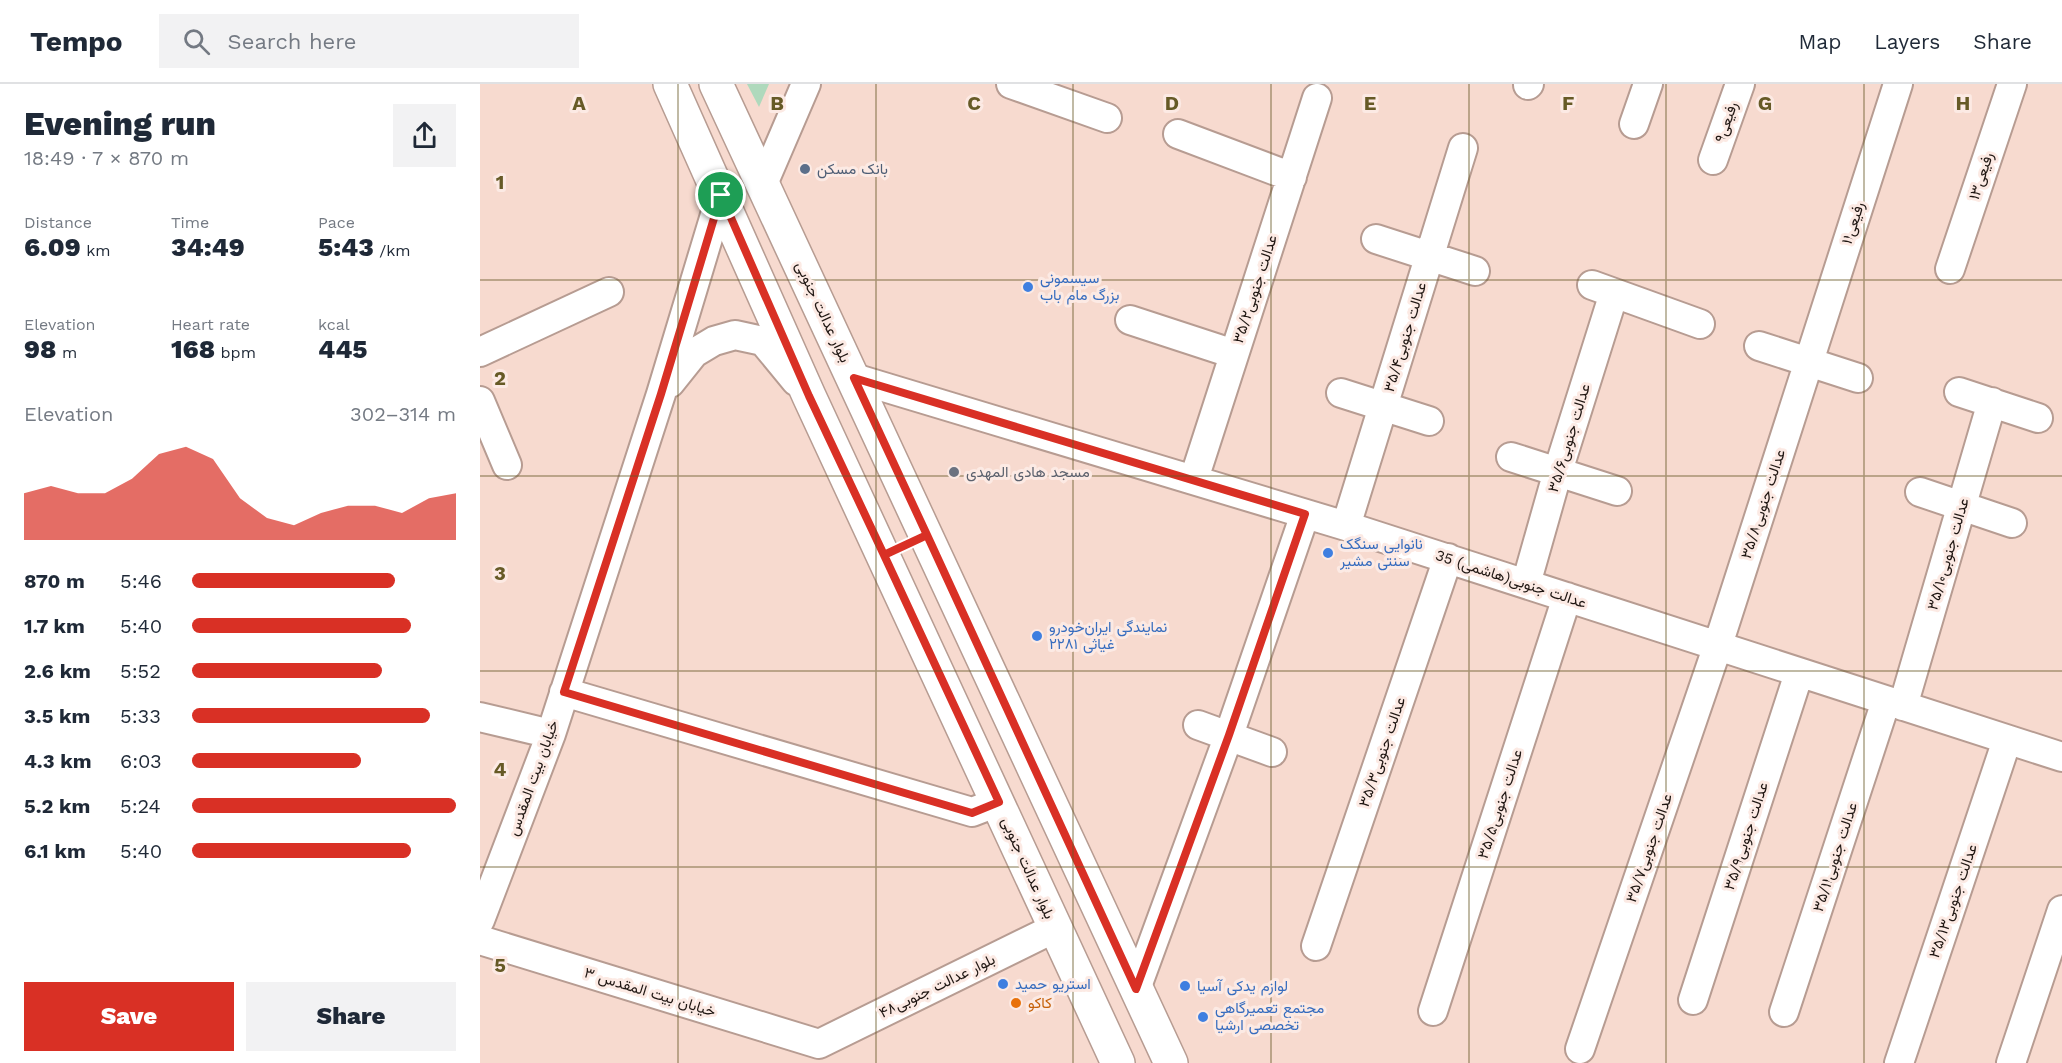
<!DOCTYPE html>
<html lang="en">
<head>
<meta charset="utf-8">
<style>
	body { margin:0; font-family:"Work Sans",Vazirmatn,sans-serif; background:#f2f2f3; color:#1f2937; height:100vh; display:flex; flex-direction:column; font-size:22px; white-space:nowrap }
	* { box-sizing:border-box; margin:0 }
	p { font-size:20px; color:#747a83 }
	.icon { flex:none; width:33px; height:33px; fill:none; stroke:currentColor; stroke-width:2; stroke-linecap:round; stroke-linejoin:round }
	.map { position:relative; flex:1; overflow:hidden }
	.details { display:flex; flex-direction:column; background:#fff; width:480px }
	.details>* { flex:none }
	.pin { position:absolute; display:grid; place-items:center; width:51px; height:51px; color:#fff; margin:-26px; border:3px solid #fff; border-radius:50%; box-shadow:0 2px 6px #0007 }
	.round { display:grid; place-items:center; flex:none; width:63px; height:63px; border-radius:0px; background:#f2f2f3 }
	.head { display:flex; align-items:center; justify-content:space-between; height:102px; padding:0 24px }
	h1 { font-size:33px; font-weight:800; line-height:45px }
	.figures { display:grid; grid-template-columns:repeat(3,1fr); gap:9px; height:102px; padding:6px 24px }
	.figures div { display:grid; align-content:center }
	.figures b { font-size:26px; font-weight:800 }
	.figures small { font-size:16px; font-weight:400 }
	.figures p { font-size:16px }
	.chart { height:168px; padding:12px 24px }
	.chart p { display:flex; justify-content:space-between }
	.chart svg { width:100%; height:108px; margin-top:6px; fill:#d93025; opacity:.7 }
	.action { display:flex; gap:12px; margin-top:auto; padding:12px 24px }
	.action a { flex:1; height:69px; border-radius:0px; background:#d93025; color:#fff; font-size:24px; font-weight:800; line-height:69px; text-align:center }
	.action a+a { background:#f2f2f3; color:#1f2937 }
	ul { padding:0 24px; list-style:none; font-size:20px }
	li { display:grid; grid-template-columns:96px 72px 1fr; align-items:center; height:45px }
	li i { height:15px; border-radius:8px; background:#d93025 }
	header { display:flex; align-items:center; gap:36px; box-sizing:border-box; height:84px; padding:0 30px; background:#fff; border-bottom:2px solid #e0e1e3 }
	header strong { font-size:28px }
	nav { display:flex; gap:33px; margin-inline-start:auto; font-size:21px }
	.search { width:420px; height:54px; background:#f2f2f3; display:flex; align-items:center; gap:15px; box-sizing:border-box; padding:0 21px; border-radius:0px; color:#747a83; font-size:22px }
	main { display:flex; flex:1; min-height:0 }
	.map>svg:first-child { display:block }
</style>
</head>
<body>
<header>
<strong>Tempo</strong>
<div class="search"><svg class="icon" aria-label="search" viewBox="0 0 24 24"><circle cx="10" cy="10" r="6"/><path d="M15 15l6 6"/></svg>Search here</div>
<nav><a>Map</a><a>Layers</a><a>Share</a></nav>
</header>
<main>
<section class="details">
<div class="head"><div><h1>Evening run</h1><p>18:49 · 7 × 870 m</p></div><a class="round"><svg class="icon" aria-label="share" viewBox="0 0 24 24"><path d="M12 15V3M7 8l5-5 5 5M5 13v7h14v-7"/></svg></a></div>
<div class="figures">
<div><p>Distance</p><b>6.09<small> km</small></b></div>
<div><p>Time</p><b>34:49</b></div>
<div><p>Pace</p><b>5:43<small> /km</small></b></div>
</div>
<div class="figures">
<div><p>Elevation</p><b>98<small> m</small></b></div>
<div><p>Heart rate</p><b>168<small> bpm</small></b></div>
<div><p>kcal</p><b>445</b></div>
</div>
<div class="chart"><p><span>Elevation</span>302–314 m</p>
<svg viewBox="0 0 160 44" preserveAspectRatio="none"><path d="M0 44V25L10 22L20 25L30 25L40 19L50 9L60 6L70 11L80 27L90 35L100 38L110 33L120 30L130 30L140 33L150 27L160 25V44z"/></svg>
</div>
<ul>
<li><b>870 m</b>5:46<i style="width:77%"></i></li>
<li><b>1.7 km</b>5:40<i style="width:83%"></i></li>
<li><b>2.6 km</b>5:52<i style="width:72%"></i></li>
<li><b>3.5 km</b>5:33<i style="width:90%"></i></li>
<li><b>4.3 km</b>6:03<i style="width:64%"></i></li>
<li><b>5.2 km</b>5:24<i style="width:100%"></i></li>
<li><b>6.1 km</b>5:40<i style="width:83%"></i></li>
</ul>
<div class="action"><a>Save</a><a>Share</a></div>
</section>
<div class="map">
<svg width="1582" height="979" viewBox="0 0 1582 979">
	<rect width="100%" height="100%" fill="#f7dacf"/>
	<!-- grass -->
	<path fill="#afd9bc" d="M267,0h22l-10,23z"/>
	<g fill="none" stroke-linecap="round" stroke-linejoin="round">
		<!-- minor casing -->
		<g stroke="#b79c92" stroke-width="32">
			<path id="minor" d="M531,0l96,34
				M1048,1l1,-1
				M1154,40l14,-40
				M698,50l114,43
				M1233,76l27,-76
				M283,100l43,-100
				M896,155l99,32
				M1470,185l62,-185
				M1112,201l108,39
				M650,236l104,34
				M1279,262l99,32
				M0,268l129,-60
				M374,294l492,148 716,231
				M190,299l24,-30 20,-12 21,-6 28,6 33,40
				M1479,308l79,26
				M861,309l88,28
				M0,317l27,64
				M1031,373l106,34
				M714,395l123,-381
				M1440,408l92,31
				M866,442l117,-378
				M1046,500l32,-113 56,-178
				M84,608l408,120 26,-10
				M1423,622l89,-304
				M0,633l71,17
				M718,641l74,27
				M0,836l71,-186 110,-340 60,-199
				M0,856l339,104 236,-116
				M836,862l132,-388
				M656,905l93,-254 76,-221
				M1213,916l106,-327
				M953,927l134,-414
				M1304,928l102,-311
				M1100,965l137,-401 181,-564
				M1419,979l108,-323
				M1531,979l51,-153"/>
		</g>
		<!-- major casing -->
		<g stroke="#b79c92" stroke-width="36">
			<path id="major" d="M190,0l139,312 309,667
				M236,0l455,979"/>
		</g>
		<!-- minor -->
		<use href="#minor" stroke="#fff" stroke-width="28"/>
		<!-- major -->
		<use href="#major" stroke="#fff" stroke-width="33"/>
	</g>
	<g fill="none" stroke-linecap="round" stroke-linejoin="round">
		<!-- route casing -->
		<g stroke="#fff" stroke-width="12">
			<path id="route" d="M241,111l-60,199 -97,298 408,121 27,-11 -115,-247 43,-20 -73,-157 451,136 -76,221 -93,254 -209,-454 -43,20 -75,-159 -88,-201"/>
		</g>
		<!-- route -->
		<use href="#route" stroke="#d93025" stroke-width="8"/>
	</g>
	<!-- grid -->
	<path fill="none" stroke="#665a26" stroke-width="1.5" stroke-opacity="0.55" d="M198,0v979M396,0v979M593,0v979M791,0v979M989,0v979M1186,0v979M1384,0v979M0,196h1582M0,392h1582M0,587h1582M0,783h1582"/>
	<!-- markers -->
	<circle fill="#5c6f8a" stroke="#fceae4" stroke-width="2" cx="325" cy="85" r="6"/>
	<g fill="#3f7fe0" stroke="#fceae4" stroke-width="2">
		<circle cx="548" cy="203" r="6"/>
		<circle cx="848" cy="469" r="6"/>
		<circle cx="557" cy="552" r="6"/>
		<circle cx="523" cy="900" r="6"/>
		<circle cx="705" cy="902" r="6"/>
		<circle cx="723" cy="933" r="6"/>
	</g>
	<circle fill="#6b7280" stroke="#fceae4" stroke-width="2" cx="474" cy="388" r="6"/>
	<circle fill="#e8710a" stroke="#fceae4" stroke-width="2" cx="536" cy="919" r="6"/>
	<g text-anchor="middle" stroke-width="6" stroke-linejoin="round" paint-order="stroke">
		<!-- street labels -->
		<g font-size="15" fill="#1f1612" stroke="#fceae4">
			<text transform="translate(1246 38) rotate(-71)" y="5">رفیعی۹</text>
			<text transform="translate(1501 92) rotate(-72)" y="5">رفیعی۱۳</text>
			<text transform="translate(1373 139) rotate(-72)" y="5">رفیعی۱۱</text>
			<text transform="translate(775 205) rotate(-72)" y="5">عدالت جنوبی۳۵/۲</text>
			<text transform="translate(343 228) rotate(65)" y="5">بلوار عدالت جنوبی</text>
			<text transform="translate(925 253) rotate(-73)" y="5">عدالت جنوبی۳۵/۴</text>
			<text transform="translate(1089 354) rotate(-73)" y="5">عدالت جنوبی۳۵/۶</text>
			<text transform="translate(1283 420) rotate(-72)" y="5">عدالت جنوبی۳۵/۸</text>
			<text transform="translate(1468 470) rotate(-74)" y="5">عدالت جنوبی۳۵/۱۰</text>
			<text transform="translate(1031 495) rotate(18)" y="5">35 عدالت جنوبی(هاشمی)</text>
			<text transform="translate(902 668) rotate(-71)" y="5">عدالت جنوبی۳۵/۳</text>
			<text transform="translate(53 694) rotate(-70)" y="5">خیابان بیت المقدس</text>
			<text transform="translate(1020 720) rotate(-72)" y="5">عدالت جنوبی۳۵/۵</text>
			<text transform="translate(1266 752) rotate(-72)" y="5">عدالت جنوبی۳۵/۹</text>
			<text transform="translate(1169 764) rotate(-71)" y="5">عدالت جنوبی۳۵/۷</text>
			<text transform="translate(1355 773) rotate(-72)" y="5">عدالت جنوبی۳۵/۱۱</text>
			<text transform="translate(548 784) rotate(66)" y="5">بلوار عدالت جنوبی</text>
			<text transform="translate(1473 817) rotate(-71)" y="5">عدالت جنوبی۳۵/۱۳</text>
			<text transform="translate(457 902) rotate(-26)" y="5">بلوار عدالت جنوبی۴۸</text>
			<text transform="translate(170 908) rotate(17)" y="5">خیابان بیت المقدس ۳</text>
		</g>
		<!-- service labels -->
		<g font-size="15" fill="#4e5e75" stroke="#fceae4" text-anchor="start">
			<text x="337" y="90">بانک مسکن</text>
		</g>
		<!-- shop labels -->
		<g font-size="15" fill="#366cbe" stroke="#fceae4" text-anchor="start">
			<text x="560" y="199">سیسمونی<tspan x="560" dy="17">بزرگ مام باب</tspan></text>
			<text x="860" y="465">نانوایی سنگک<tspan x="860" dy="17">سنتی مشیر</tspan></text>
			<text x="569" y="548">نمایندگی ایران‌خودرو<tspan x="569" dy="17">غیاثی ۲۲۸۱</tspan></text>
			<text x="535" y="905">استریو حمید</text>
			<text x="717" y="907">لوازم یدکی آسیا</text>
			<text x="735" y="929">مجتمع تعمیرگاهی<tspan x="735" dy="17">تخصصی ارشیا</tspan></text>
		</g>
		<!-- worship labels -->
		<g font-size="15" fill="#5b616d" stroke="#fceae4" text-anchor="start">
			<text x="486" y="393">مسجد هادی المهدی</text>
		</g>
		<!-- food labels -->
		<g font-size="15" fill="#c56008" stroke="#fceae4" text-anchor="start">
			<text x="548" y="924">کاکو</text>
		</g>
	</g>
	<g font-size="20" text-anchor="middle" font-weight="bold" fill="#665a26" stroke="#fceae4" stroke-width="6" stroke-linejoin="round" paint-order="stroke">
		<text x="99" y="26">A</text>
		<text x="297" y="26">B</text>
		<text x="494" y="26">C</text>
		<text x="692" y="26">D</text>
		<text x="890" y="26">E</text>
		<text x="1088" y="26">F</text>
		<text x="1285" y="26">G</text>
		<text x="1483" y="26">H</text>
		<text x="20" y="105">1</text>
		<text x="20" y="301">2</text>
		<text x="20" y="496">3</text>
		<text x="20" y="692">4</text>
		<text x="20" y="888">5</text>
	</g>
</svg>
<div class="pin" style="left:241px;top:111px;background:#1e9e55"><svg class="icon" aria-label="arrive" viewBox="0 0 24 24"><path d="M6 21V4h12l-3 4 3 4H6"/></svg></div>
</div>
</main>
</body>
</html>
